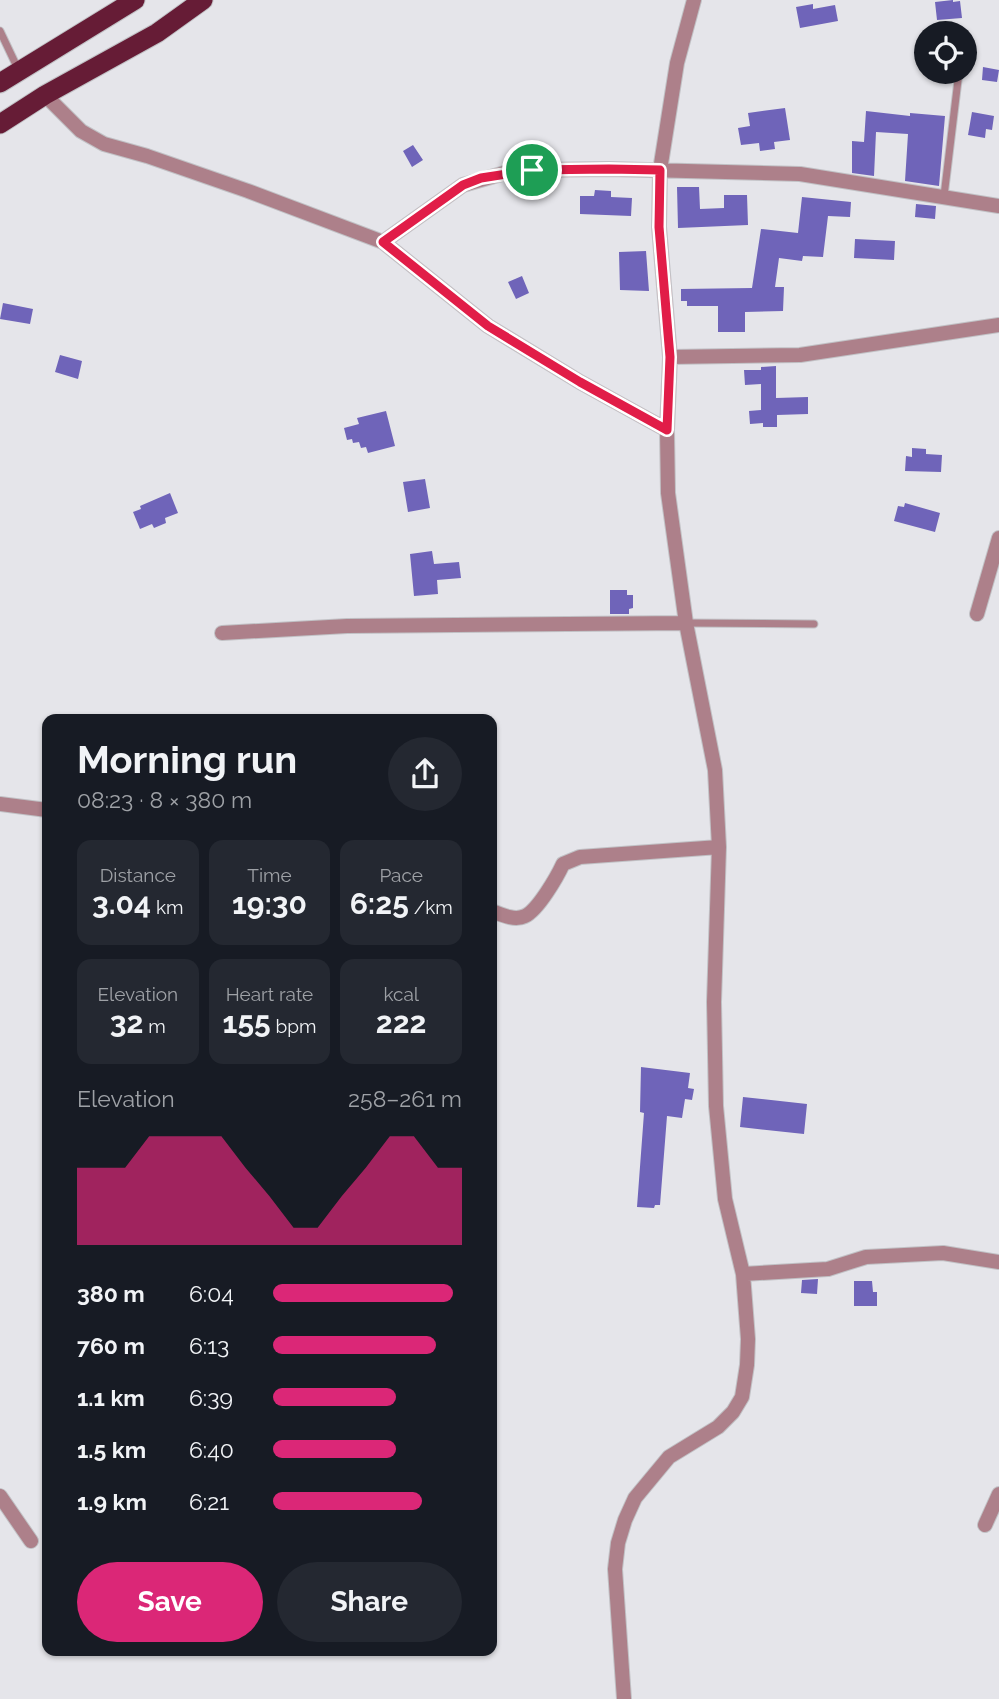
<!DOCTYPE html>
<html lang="en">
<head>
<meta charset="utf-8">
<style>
	body { margin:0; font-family:Raleway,sans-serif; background:#242831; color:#f1f3f6; height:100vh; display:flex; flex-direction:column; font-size:26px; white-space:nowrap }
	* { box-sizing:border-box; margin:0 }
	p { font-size:23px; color:#9ea1a6 }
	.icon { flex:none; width:38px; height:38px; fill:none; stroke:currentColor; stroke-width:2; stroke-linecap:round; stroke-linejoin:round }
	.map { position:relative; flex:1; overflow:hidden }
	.sheet { position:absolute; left:42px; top:714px; width:455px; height:942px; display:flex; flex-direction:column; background:#171b24; border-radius:14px; box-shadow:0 2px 5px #0004 }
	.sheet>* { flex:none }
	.tools { position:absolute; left:914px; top:21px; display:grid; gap:14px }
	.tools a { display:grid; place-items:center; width:63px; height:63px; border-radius:50%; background:#171b24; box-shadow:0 2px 5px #0004; font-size:35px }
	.pin { position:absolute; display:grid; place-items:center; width:60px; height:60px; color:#fff; margin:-30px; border:4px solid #fff; border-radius:50%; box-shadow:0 2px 7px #0007 }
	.round { display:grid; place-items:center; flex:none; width:74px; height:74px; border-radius:37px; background:#242831 }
	.headline { display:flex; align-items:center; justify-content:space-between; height:119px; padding:0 35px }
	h1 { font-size:38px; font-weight:700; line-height:52px }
	.figures { display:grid; grid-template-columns:repeat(3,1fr); gap:10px; height:119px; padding:7px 35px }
	.figures div { display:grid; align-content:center; border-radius:14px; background:#242831; text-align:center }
	.figures b { font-size:30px; font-weight:700 }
	.figures small { font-size:19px; font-weight:400 }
	.figures p { font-size:19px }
	.chart { height:196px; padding:14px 35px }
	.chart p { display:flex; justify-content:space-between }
	.chart svg { width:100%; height:126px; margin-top:7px; fill:#db2777; opacity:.7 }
	.primary-button { display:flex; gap:14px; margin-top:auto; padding:14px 35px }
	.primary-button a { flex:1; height:80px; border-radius:42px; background:#db2777; color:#fff; font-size:28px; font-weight:700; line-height:80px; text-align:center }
	.primary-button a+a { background:#242831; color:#f1f3f6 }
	ul { padding:0 35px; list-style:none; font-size:23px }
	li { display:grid; grid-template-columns:112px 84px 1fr; align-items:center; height:52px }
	li i { height:18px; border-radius:9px; background:#db2777 }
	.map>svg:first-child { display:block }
</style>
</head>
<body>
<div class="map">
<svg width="999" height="1699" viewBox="0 0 999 1699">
	<rect width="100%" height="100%" fill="#e5e5ea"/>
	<!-- building -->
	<path fill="#6f64b9" d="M953,0v2l7,-1 2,17 -25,2 -2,-18z
		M813,4v5l22,-4 3,16 -38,7 -4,-21z
		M983,67l16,3 -2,12 -15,-2z
		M785,108l5,32 -16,2 1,7 -15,2 -1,-8 -18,2 -3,-17 12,-2 -2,-13z
		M866,111l44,5v-3l35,3 -6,70 -34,-5 3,-47 -32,-2 -2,44 -22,-3v-32l12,1z
		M972,112l22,4 -2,14 -6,-1 -1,9 -17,-3z
		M413,145l10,15 -11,7 -9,-16z
		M677,187h22l1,22 24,-1v-13h23l1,30 -70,3z
		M595,190l16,1v6l21,1 -1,18 -51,-2v-18h14z
		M802,197l49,5 -1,15 -22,-1 -5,41 -20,-1 -1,5 -23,-3 -4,29h9l-1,24 -38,1v20h-27v-26h-31v-5h-6v-12l71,-1 9,-59 37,4z
		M916,204l20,2 -1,13 -20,-2z
		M855,239l40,2 -1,19 -40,-2z
		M646,251l3,40 -29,-1 -1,-38z
		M522,276l7,17 -13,6 -8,-17z
		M3,303l30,6 -3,15 -30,-5z
		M60,355l22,6 -4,18 -23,-7z
		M776,366v32l32,-1v17l-31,1v12h-14v-4l-13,1 -1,-13 12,-1v-26l-16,1 -1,-15h17v-3z
		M386,411l9,35 -27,7 -2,-6 -5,1 -2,-6 -6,1 -1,-4 -5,1 -3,-12 15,-4 -2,-6z
		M912,448l14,1v5l16,1 -1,17 -36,-1 1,-15 6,1z
		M425,479l5,29 -22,4 -5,-30z
		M170,493l8,20 -13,5 1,5 -12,5 -2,-4 -12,5 -7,-17 8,-3 -1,-3z
		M905,503l35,10 -5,19 -41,-11 4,-15 6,1z
		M432,551l2,13 25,-2 2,16 -24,2 1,14 -24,2 -4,-42z
		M610,590h17v5h6v13l-4,1v5h-19z
		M641,1067l49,6 -2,15 6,1 -2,11 -7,-1 -3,19 -15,-2 -7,89h-5l-1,3 -17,-1 7,-94 -4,-1z
		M743,1097l64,7 -3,30 -64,-7z
		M818,1279l-1,15 -16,-1 1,-13z
		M854,1281h18l1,11h4v14h-23z"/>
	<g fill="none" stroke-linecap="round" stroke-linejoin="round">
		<!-- service casing -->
		<g stroke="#c1c1c5" stroke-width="9">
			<path id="service" d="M0,31l19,40
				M944,196l15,-124
				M686,623l128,1"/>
		</g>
		<!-- minor casing -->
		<g stroke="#c1c1c5" stroke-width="16">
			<path id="minor" d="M45,95l36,36 23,13 43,12 101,35 135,51 105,84 92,56 87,48
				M383,242l80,-57 42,-12 27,-3 77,-1 191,5 199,32
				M670,357l130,-2 199,-30
				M977,614l22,-76
				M222,633l125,-7 339,-3
				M0,804l47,6
				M492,911c10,4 23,10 33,5 13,-6 32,-39 38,-52l17,-7 139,-10
				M743,1274l85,-5 38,-12 77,-4 56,9
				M0,1496l31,45
				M985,1525l14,-31
				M624,1699l-9,-130 3,-26 7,-23 10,-22 34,-41 49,-30 15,-15 9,-15 5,-32 1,-26 -5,-65 -18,-75 -9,-93 -2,-104 5,-155 -4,-77 -29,-147 -18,-130 -1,-63 3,-73 -11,-130 1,-57 17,-107 17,-63"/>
		</g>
		<!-- trunk casing -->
		<g stroke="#c1c1c5" stroke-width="21">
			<path id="trunk" d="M0,83l135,-83
				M0,124l45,-29 112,-62 46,-33"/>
		</g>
		<!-- service -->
		<use href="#service" stroke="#ad808a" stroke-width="7"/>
		<!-- minor -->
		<use href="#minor" stroke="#ad808a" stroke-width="14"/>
		<!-- trunk -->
		<use href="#trunk" stroke="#661c36" stroke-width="19"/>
	</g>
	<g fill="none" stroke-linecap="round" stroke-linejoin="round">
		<!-- route casing -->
		<g stroke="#fff" stroke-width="14">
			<path id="route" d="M609,169l51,1 -1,57 11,130 -3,73 -87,-48 -92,-56 -105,-84 80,-57 18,-7 51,-8z"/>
		</g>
		<!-- route -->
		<use href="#route" stroke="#e11d48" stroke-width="9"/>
	</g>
</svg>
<div class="tools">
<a><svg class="icon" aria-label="locate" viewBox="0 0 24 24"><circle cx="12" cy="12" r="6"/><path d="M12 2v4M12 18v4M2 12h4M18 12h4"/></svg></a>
</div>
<div class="pin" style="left:532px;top:170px;background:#1e9e55"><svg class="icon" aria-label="arrive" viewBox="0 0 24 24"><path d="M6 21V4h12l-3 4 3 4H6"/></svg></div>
<section class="sheet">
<div class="headline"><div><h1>Morning run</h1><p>08:23 · 8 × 380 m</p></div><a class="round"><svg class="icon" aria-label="share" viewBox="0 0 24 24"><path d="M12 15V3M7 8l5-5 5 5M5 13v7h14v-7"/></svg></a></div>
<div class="figures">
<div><p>Distance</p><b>3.04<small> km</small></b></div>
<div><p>Time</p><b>19:30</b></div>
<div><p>Pace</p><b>6:25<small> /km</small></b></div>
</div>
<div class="figures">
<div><p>Elevation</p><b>32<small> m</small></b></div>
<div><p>Heart rate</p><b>155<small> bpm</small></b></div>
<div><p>kcal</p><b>222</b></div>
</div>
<div class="chart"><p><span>Elevation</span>258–261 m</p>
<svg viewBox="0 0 160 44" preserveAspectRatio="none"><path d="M0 44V17L10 17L20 17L30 6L40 6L50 6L60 6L70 17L80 27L90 38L100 38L110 27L120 17L130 6L140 6L150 17L160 17V44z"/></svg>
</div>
<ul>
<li><b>380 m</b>6:04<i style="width:95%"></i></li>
<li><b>760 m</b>6:13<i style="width:86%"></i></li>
<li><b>1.1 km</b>6:39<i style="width:65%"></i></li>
<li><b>1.5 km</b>6:40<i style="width:65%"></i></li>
<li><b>1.9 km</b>6:21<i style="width:79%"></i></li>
</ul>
<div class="primary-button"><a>Save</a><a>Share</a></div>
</section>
</div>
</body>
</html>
